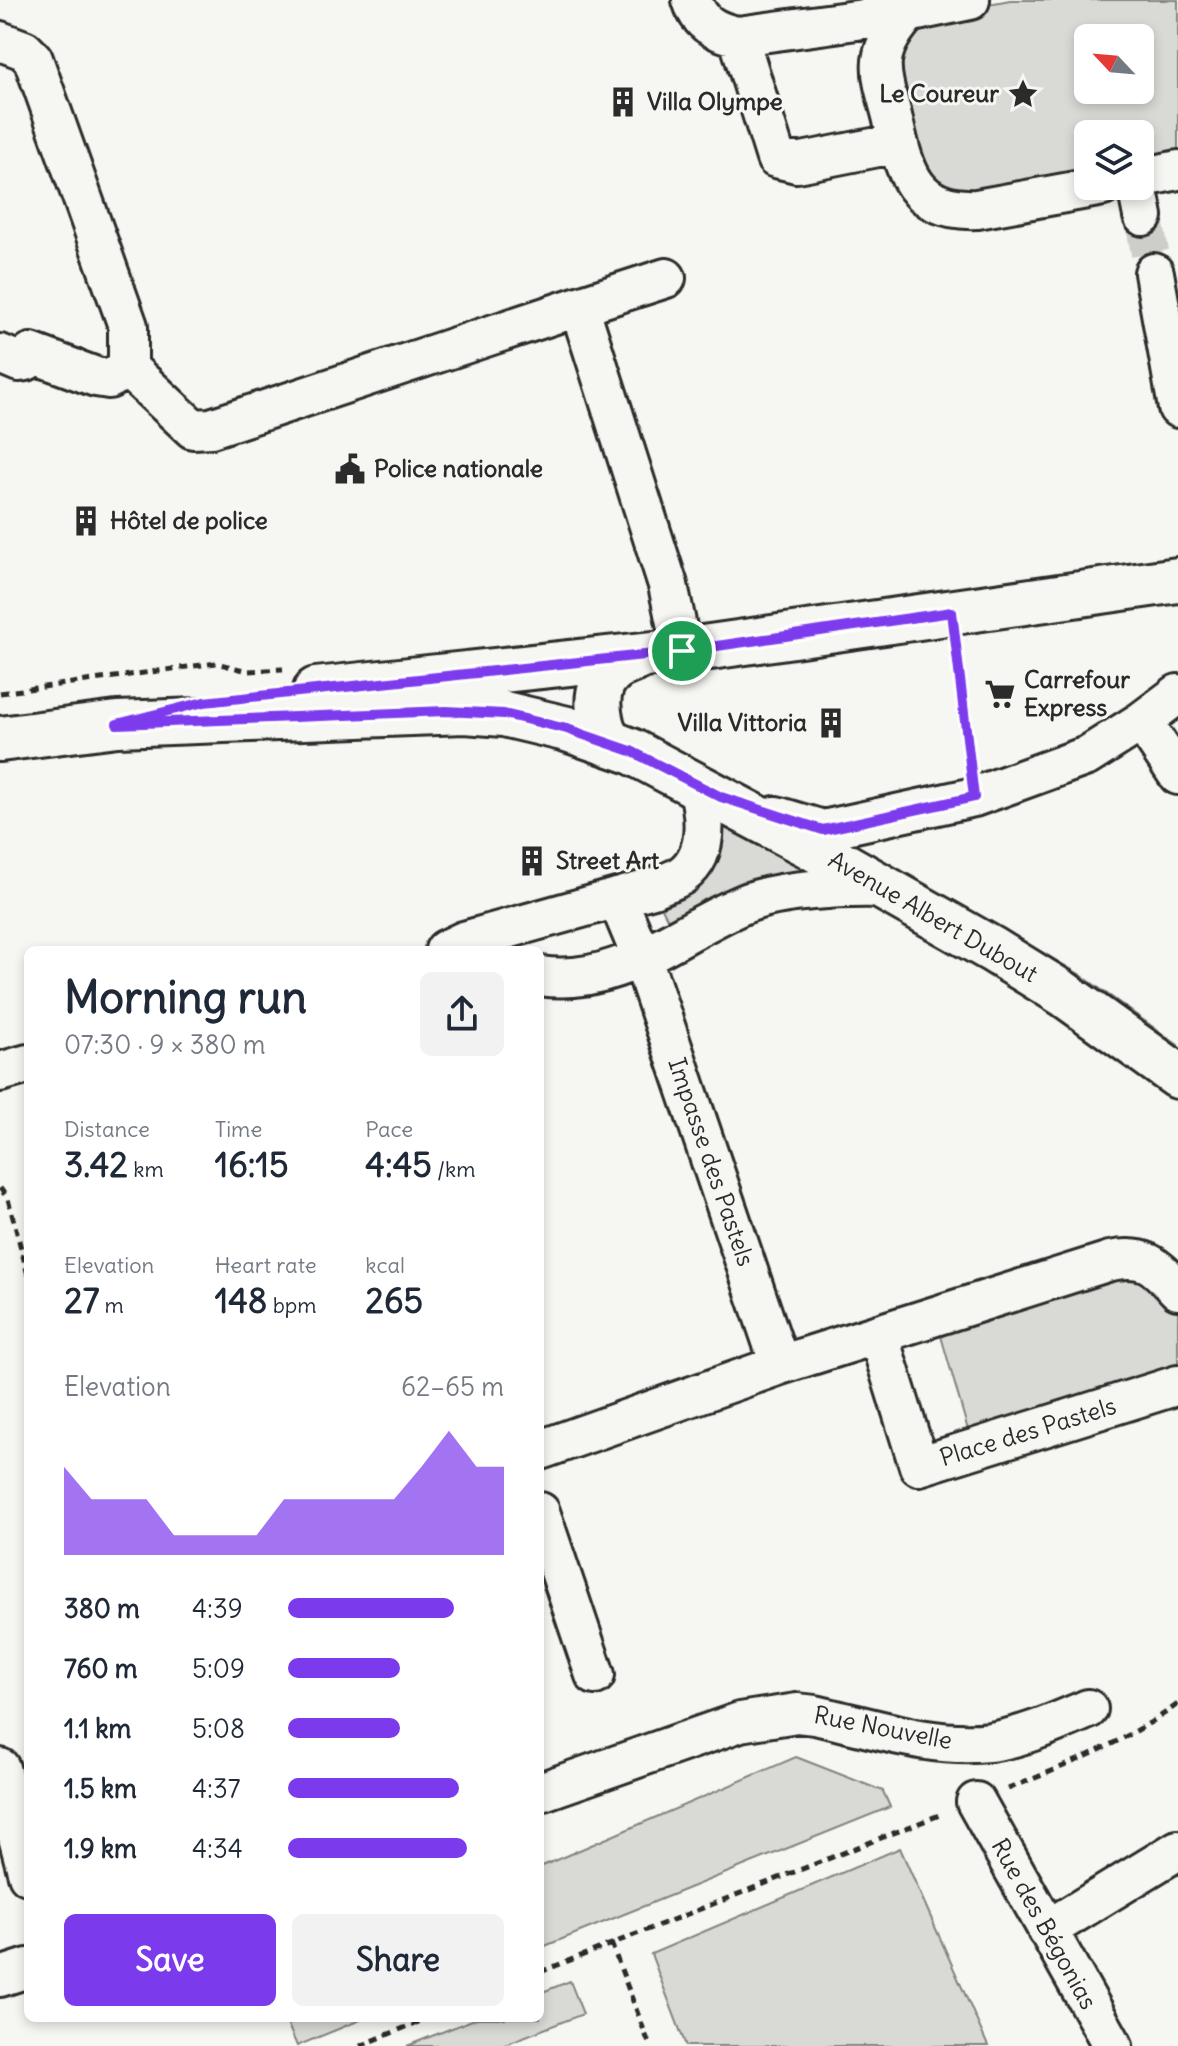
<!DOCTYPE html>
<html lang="en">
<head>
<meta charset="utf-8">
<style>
	body { margin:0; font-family:Delius,sans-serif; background:#f2f2f3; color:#1f2937; height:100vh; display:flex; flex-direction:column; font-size:30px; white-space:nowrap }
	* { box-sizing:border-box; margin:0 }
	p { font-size:26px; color:#747a83 }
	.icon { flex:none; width:44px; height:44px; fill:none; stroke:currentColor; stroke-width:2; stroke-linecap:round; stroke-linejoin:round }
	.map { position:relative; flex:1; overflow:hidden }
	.drawer { position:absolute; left:24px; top:946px; width:520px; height:1076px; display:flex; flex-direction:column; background:#fff; border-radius:12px; box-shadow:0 4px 12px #0003 }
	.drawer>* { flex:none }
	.needle { width:52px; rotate:296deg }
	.buttons { position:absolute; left:1074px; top:24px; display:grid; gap:16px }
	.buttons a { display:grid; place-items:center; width:80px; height:80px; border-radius:12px; background:#fff; box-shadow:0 4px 12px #0003; font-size:40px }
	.pin { position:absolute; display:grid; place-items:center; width:68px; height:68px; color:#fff; margin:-34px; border:4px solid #fff; border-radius:50%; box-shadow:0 2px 8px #0007 }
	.round { display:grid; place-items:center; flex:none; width:84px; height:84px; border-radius:12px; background:#f2f2f3 }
	.summary { display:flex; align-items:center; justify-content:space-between; height:136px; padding:0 40px }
	h1 { font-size:44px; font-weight:700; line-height:60px }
	.stats { display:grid; grid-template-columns:repeat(3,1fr); gap:12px; height:136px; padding:8px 40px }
	.stats div { display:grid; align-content:center }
	.stats b { font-size:34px; font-weight:700 }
	.stats small { font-size:22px; font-weight:400 }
	.stats p { font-size:22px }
	.chart { height:224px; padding:16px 40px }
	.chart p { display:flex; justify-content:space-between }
	.chart svg { width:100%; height:144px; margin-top:8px; fill:#7c3aed; opacity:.7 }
	.button { display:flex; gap:16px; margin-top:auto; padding:16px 40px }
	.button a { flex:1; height:92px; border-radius:12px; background:#7c3aed; color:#fff; font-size:32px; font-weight:700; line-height:92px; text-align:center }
	.button a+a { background:#f2f2f3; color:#1f2937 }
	ul { padding:0 40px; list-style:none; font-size:26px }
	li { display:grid; grid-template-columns:128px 96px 1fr; align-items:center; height:60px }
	li i { height:20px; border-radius:10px; background:#7c3aed }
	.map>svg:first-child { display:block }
</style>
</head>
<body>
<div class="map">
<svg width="1178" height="2046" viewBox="0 0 1178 2046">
	<rect width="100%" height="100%" fill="#f6f6f2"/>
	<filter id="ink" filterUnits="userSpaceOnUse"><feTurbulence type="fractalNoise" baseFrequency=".0125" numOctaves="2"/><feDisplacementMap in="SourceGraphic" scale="16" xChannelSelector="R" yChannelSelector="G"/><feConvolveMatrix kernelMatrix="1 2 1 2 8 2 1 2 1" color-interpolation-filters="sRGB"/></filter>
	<g filter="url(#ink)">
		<!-- green -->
		<path fill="#d9d9d5" stroke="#828280" stroke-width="2" fill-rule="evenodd" d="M1010,0h168v152l-38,7v-25h-52v34l-116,21h-19l-15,-7 -15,-16 -25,-92 1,-21 9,-17 33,-23zM1088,38h52v52h-52z
			M720,825l107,53 -155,50 -12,-24z
			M983,918l98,57 97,70v17l-201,-134z
			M1129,1268l49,39v63l-208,67 -31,-108z
			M796,1757l87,34 7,16 -350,141v-81z
			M900,1848l88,198h-302l-35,-92z
			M570,1981l13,33 -83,32h-93l70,-28h63v-25z
			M285,2018h80l-68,28z"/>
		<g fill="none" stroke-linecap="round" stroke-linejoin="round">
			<!-- minor-tunnel -->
			<path stroke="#cdcdca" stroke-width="38" stroke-dasharray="38 19" stroke-linecap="butt" d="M1143,216l11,57"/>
			<!-- minor casing -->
			<g stroke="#2b2b2b" stroke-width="44">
				<path id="minor" d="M692,0c7,23 23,32 46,36l170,-23
					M970,0l-62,13c-11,13 -24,29 -26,48 -2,18 6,38 10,55 12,52 19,96 85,93l126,-23
					M738,36l38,122 21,5 101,-20
					M0,41l24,9 9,9 95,267v42l65,61 18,-1 368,-122 89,279 14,66
					M1140,178l38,-8
					M1137,186l6,30
					M1154,273l24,135
					M579,306l87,-28
					M0,354l19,8 7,-1 5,-8 65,24 13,2 19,-11
					M1142,721l36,54
					M776,816l47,14 151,-33 113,-41 55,-35 36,-27
					M617,898l25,60 138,407
					M445,950l19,-9 189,-53c8,-4 21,-7 29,-13 28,-20 23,-61 16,-89
					M540,976c77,12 137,-44 204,-72 36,-15 100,-17 139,-16
					M0,1072l28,-8
					M878,1334l41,132 259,-81
					M540,1450l240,-85 330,-104c36,-7 45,4 68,29
					M540,1512l55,163
					M0,1768l28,107
					M540,1792l200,-70 57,-9 18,2c56,12 117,34 175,27 34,-5 67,-20 98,-33
					M976,1802l137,244
					M1047,1930l131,-80
					M0,1977l28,-9"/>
			</g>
			<!-- major casing -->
			<g stroke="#2b2b2b" stroke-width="50">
				<path id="major" d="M316,690l366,-39 496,-71
					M0,739l117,-15 348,-13 39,3 63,15 64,22 179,95 183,104 71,44 114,82
					M631,751l-23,-9c-10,-21 -17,-54 4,-71 7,-7 20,-10 29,-15"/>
			</g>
			<!-- path -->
			<path stroke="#2b2b2b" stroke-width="5" stroke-dasharray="8 6" stroke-linecap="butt" d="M956,651l14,109
				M0,693l216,-30 32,8 35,-2
				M0,1188l8,11 20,76
				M1008,1789c59,-24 118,-47 170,-85
				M611,1943l39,103
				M540,1972l402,-158
				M360,2046l68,-28"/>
			<!-- minor -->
			<use href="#minor" stroke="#f6f6f2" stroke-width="38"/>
			<!-- major -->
			<use href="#major" stroke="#f6f6f2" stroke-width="44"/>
		</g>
	</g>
	<g fill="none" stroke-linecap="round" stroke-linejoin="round" filter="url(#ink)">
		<!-- route casing -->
		<g stroke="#fff" stroke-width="16">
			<path id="route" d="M952,612l22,185 -151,33 -102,-33 -90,-46 -64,-22 -63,-15 -58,-3 -329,13 87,-22 478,-51z"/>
		</g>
		<!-- route -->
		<use href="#route" stroke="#7c3aed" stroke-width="10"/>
	</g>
	<!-- icons -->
	<defs>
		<g id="sight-bare" transform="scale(2.4)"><path d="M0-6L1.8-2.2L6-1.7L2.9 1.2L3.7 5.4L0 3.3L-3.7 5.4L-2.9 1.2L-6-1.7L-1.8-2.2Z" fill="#2b2b2b" stroke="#f6f6f2" stroke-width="2.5" paint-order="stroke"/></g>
		<g id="building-bare" transform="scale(2.4)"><path d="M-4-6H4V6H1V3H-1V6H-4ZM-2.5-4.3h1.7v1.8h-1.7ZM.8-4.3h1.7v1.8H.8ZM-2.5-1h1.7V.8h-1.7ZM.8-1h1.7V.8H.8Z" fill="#2b2b2b" stroke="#f6f6f2" stroke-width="2.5" paint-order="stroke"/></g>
		<g id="civic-bare" transform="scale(2.4)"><path d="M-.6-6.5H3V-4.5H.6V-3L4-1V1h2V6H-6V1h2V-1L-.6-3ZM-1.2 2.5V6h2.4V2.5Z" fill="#2b2b2b" stroke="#f6f6f2" stroke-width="2.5" paint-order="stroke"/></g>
		<g id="supermarket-bare" transform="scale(2.4)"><path d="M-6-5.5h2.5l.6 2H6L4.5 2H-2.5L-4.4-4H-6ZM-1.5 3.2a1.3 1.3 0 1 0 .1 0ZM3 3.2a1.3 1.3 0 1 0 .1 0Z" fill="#2b2b2b" stroke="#f6f6f2" stroke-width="2.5" paint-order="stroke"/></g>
	</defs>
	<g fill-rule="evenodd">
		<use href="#sight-bare" x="1023" y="94"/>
		<use href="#building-bare" x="623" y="102"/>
		<use href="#civic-bare" x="350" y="469"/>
		<use href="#building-bare" x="86" y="521"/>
		<use href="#supermarket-bare" x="1000" y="694"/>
		<use href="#building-bare" x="831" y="723"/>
		<use href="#building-bare" x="532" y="861"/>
	</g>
	<g text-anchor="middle" stroke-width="6" stroke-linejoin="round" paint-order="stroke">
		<!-- poi labels -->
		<g font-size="24" font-weight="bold" fill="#2b2b2b" stroke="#f6f6f2" text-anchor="start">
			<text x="999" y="102" text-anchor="end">Le Coureur</text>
			<text x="647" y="110">Villa Olympe</text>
			<text x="374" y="477">Police nationale</text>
			<text x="110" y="529">Hôtel de police</text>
			<text x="1024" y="688">Carrefour<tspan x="1024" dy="28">Express</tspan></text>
			<text x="807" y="731" text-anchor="end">Villa Vittoria</text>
			<text x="556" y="869">Street Art</text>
		</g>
		<!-- street labels -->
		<g font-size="24" fill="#2b2b2b" stroke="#f6f6f2">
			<text transform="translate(933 917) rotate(30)" y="8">Avenue Albert Dubout</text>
			<text transform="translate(711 1162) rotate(71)" y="8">Impasse des Pastels</text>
			<text transform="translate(1028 1432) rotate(-17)" y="8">Place des Pastels</text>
			<text transform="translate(883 1728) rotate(11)" y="8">Rue Nouvelle</text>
			<text transform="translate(1044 1924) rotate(61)" y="8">Rue des Bégonias</text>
		</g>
	</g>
</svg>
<div class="buttons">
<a><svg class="needle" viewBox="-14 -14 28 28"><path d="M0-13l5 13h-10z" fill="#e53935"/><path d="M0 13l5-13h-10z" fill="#747a83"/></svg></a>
<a><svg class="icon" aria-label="layers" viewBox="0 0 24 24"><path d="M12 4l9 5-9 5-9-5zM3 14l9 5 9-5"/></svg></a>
</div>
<div class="pin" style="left:682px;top:651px;background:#1e9e55"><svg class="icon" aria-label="arrive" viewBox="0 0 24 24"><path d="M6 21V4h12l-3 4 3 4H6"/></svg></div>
<section class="drawer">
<div class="summary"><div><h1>Morning run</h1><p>07:30 · 9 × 380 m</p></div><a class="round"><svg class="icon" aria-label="share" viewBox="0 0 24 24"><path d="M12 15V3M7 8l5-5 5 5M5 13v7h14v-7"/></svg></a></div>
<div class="stats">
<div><p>Distance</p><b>3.42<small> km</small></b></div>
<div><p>Time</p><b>16:15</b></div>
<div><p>Pace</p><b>4:45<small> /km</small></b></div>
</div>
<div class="stats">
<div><p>Elevation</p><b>27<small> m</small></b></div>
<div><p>Heart rate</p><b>148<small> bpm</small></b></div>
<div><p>kcal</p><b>265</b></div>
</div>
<div class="chart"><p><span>Elevation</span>62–65 m</p>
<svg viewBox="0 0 160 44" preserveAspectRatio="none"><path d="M0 44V17L10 27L20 27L30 27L40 38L50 38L60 38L70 38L80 27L90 27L100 27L110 27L120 27L130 17L140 6L150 17L160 17V44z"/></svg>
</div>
<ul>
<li><b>380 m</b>4:39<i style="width:77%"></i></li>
<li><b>760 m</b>5:09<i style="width:52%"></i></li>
<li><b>1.1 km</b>5:08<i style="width:52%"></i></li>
<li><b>1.5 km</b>4:37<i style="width:79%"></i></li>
<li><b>1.9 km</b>4:34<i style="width:83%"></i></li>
</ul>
<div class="button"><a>Save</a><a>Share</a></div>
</section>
</div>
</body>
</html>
